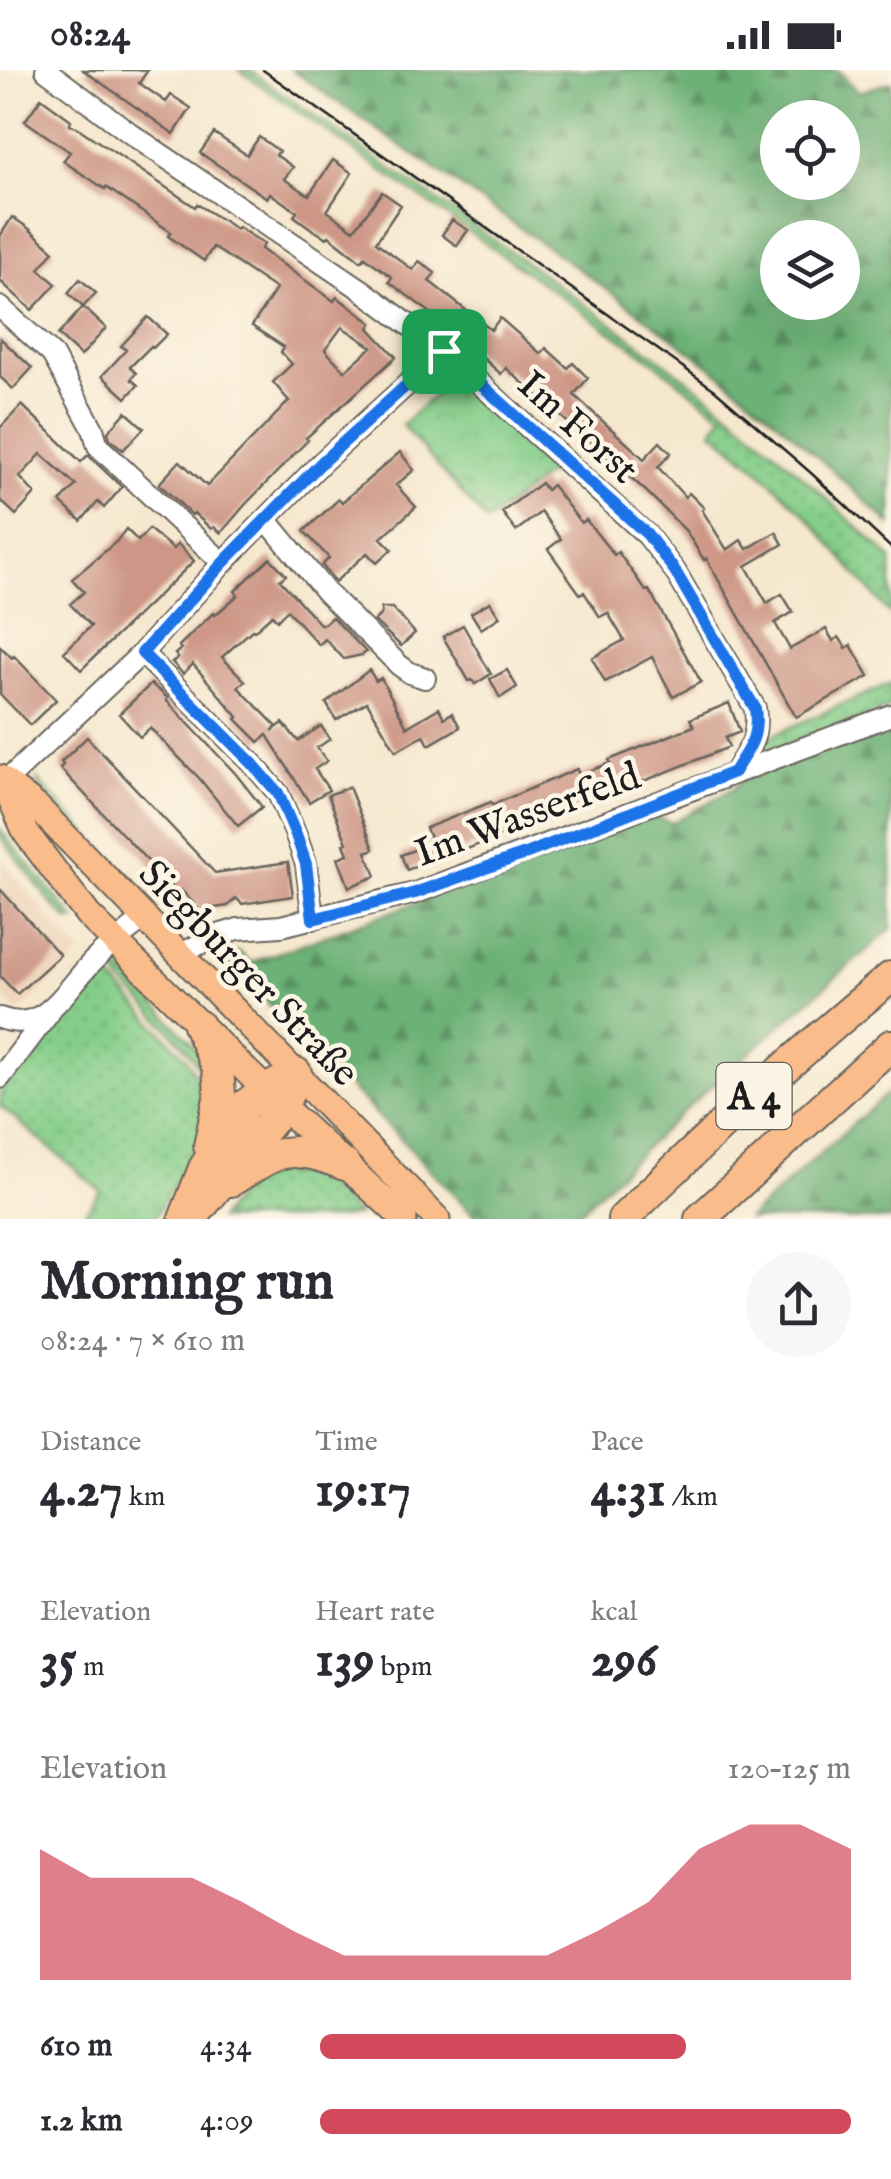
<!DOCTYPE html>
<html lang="en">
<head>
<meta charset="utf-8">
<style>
	body { margin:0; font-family:"IM FELL English",serif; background:#f7f7f7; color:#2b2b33; height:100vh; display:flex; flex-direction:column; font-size:38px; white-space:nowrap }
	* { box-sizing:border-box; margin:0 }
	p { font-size:32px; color:#7c7c81 }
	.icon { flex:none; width:55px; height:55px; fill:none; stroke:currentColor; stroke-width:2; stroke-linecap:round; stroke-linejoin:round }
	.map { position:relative; height:1149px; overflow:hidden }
	.side { display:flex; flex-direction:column; background:#fff; flex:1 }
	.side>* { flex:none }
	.tools { position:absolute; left:760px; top:30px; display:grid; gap:20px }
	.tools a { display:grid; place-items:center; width:100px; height:100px; border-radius:50%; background:#fff; box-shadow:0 10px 40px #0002; font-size:50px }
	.pin { position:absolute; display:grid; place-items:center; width:85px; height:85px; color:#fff; margin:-42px; border-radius:20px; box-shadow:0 5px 15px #0006 }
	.round { display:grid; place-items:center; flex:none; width:105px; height:105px; border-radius:52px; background:#f7f7f7 }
	.summary { display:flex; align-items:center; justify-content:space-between; height:170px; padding:0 40px }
	h1 { font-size:55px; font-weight:700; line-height:75px }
	.stats { display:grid; grid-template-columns:repeat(3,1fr); gap:15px; height:170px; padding:10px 40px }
	.stats div { display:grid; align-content:center }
	.stats b { font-size:50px; font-weight:700 }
	.stats small { font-size:28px; font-weight:400 }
	.stats p { font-size:28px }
	.chart { height:280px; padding:20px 40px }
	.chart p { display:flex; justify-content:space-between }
	.chart svg { width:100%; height:180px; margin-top:10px; fill:#d1495b; opacity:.7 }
	ul { padding:0 40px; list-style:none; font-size:32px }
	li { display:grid; grid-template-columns:160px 120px 1fr; align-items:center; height:75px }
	li i { height:25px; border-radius:12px; background:#d1495b }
	.status { display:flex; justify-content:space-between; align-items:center; height:70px; padding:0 50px; background:#fff; direction:ltr }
	.status svg { height:28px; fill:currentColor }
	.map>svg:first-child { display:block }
</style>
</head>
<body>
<div class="status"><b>08:24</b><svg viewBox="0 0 49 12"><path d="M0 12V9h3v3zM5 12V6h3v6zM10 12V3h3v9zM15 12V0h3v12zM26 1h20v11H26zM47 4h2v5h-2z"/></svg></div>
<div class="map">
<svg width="891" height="1149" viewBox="0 0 891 1149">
	<defs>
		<pattern id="grass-dots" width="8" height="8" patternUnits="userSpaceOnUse" patternTransform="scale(2.5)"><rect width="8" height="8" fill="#85ce8a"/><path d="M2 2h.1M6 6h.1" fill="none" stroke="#72b076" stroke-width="1.8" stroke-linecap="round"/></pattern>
		<pattern id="forest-firs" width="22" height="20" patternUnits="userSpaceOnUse" patternTransform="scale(2.5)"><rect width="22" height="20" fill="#6cb176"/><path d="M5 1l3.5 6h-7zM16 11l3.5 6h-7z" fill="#588f60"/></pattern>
		<pattern id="park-crowns" width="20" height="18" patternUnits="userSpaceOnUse" patternTransform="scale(2.5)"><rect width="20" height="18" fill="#85ce8a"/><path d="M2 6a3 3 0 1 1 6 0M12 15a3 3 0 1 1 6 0" fill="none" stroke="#72b076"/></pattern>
	</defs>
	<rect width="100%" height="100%" fill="#fcf5e5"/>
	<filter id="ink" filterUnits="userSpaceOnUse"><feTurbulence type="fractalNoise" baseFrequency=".01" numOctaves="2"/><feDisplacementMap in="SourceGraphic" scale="20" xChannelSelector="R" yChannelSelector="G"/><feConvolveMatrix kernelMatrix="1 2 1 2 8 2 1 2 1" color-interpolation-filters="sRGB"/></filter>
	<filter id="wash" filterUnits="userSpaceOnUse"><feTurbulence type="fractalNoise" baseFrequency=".0048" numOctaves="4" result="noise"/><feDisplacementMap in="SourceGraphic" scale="40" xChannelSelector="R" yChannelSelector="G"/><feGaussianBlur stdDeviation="2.25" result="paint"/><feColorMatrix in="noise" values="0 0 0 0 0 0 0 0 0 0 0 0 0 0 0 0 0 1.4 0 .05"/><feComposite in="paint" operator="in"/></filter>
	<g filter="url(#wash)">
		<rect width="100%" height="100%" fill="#f6e8cf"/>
		<!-- built -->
		<path fill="#efd6bc" d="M0,786l23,31 58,66 -63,60 -18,-20z"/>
		<!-- grass -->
		<path fill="url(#grass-dots)" stroke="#507553" stroke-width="2.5" d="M239,0h10c153,108 311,212 460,326 64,50 122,107 182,162v57l-86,-101 -47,-45 -46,-39 11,-14 -70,-55z
			M891,613v24l-127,47 -4,-11 17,-10z
			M37,709l88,94 -3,3 -84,-88z
			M0,759l75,91 -6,1 -16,-16 -53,-69z
			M112,896l10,3 69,73 13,20v18c-13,-34 -42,-57 -66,-83 -10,-9 -21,-19 -26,-31z
			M104,900l82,88 9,17 7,22 8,4 -10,37 -46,81h-74l21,-28 -101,-85v-14z
			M280,1093l4,11c32,-6 51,21 74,41l-31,4h-108l23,-30z"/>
		<!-- forest -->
		<path fill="url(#forest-firs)" stroke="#446649" stroke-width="2.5" fill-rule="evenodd" d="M292,0h546l21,22 32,-10v443c-50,-46 -100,-95 -153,-137 -143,-113 -297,-213 -446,-318zM778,48h64v64h-64zM778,168h64v64h-64z
			M891,654v205l-210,184 -109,106h-94l-252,-259 2,-6 11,-2 11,11 160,-58 240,-92 21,10 63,-35 11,-11z
			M891,1020v129h-143l8,-8z"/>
		<!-- park -->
		<path fill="url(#park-crowns)" stroke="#507553" stroke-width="2.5" d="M454,306l102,91 -69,55 -85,-97z"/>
		<g id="blocks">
			<!-- building -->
			<path fill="#cd9686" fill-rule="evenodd" d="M83,0h65l-9,13 27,19 5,-7 20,13 -17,26z
				M41,28l30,22 -1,5 8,3 117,79 2,-3 39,25 2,-2 26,17 -3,5 73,52 3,-4 35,26 -3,5 27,29 -90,81 2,2 -64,66 -23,27 -7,-6 -3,2 -17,-16 -2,2 -33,-31 21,-23 27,25 82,-85 -16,-19 19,-18 -11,-12 3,-5 -32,-21 24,-37 -63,-42 -9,14 -36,-25 3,-4 -65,-45 -1,2 -42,-28 7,-9 -45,-31zM342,257l30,20 -27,24 -20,-21z
				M214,63l33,22 12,-18 20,14 -3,4 17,12 -9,12 25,16 24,-35 19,13 -25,38 27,19 28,-38 19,13 -25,37 37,28 6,-9 16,12 -6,8 62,49 9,-12 41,36 5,-6 22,20 5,-5 15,15 -14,17 70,64 16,-17 11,11 -13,14 27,30 4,-4 15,15 -2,2 25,40 14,-10 6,9 29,-17 7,12 -37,22 21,37 15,-9 11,18 -18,11 15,26 36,-20 7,12 6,-4 7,11 5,-3 18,31 -73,41 -90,-159 -2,2 -18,-29 -40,-40 -140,-123 -5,6 -65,-57 -47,-35 3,-5 -27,-20 -4,4 -32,-25 -2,2 -14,-8 -19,-14 3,-4 -27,-19 -3,5 -67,-45z
				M12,147l15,10 27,24 -15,18 17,15 -24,26 -32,-29v-45z
				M452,150l16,10 -11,16 -15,-11z
				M80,209l16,14 -13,14 -15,-14z
				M83,237l23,21 -25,28 -23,-21z
				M148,247l19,17 -14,14 -2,-2 -21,21 6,6 -5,6 7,6 -12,13 -24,-22 24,-26 -5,-4z
				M0,268l32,30 -19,21 -13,-12z
				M22,335l59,57 7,-7 34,32 -18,21 -6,-6 -17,19 -21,-19 16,-17 -35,-31 -21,23 15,17 -19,21 -16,-15v-72z
				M126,342l18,16 -21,22 -13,-11 -2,-7z
				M400,382l14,18 -18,15 20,22 -35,31 11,11 -15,14 -10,-10 -32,29 -13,-17 7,-7 -25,-27 35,-32 3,3z
				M541,413l5,7 6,-5 29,38 5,-3 28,35 4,-3 28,39 3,-1 52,92 -28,15 -21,-40 -47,25 -13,-24 32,-18 -16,-27 -8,4 -16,-25 -4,2 -32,-45 13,-10 -20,-27 -25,19 -14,-19z
				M126,459l12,12 11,-12 24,20 5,-5 16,17 -113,109 -17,-18 27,-26 -21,-22 14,-12 -12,-13 44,-37z
				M270,488l16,17 -6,5 40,44h4l8,-7 34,35 -4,3 -18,4 -19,-20 -6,6 -32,-35 -10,10 -5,-5 -18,16 -2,-1 -30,27 23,24 -7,6 39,40 -5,4 11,-8 15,18 23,-15 9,13 -13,9 10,13 -12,8 14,21 -20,12 -42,-67 -8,7 -23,-23 2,-2 -45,-53 -10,10 -11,-12 6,-4 -3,-4 6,-5 -2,-3 34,-33 2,2 23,-20 -3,-4z
				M490,532l10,15 -19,12 -10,-16z
				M381,538h11l23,25 -14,13 -27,-25 7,-7z
				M463,555l28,49 -16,10 -3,-4 -3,1 -26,-44z
				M0,576l12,12 2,-2 42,44 -26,25 -30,-31z
				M369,600l7,11 5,-3 26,49 32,-19 5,10 8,-5 8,14 -31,18 -5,-10 -28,16 -29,-49 -31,18 -10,-17z
				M507,600l10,17 -17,11 -10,-19z
				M151,614l17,14 -2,2 69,73 27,34 -24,19 -39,-48 -49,-50 -10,9 -21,-23z
				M729,633l11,29 -15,6 4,9 -200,80 -1,-2 -89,35 -1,-2 -31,12 -6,-15 31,-12 -6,-15 65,-26 1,3 85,-36 2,6 31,-12 -1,-3 85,-34 -4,-7z
				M87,667l128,136 73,-11 5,34 -51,8 -6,-6 -8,8 -28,4 -19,-20 -3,3 -118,-125 3,-3 -2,-3z
				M349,717l25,62 -8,3 10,24 -27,11 -11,-29 10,-4 -4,-10 3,-1 -19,-48z
				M0,819l60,66 -43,39 -17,-18z"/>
		</g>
	</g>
	<g filter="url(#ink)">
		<use href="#blocks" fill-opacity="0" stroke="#68635b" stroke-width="2.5"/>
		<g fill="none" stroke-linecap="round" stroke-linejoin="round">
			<!-- minor casing -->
			<g stroke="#68635b" stroke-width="24">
				<path id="minor" d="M46,0l88,66 228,154 82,61 203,184 28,36 80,137c4,31 -5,39 -21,65
					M0,237l52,47 41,75 5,17 125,117
					M266,449l60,73 73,73 11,8 15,5
					M142,583l110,110 26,30 18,42 10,29 7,55
					M4,713l138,-130 81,-90 99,-101 122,-111
					M181,884l34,-18 23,-7 43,-3 134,-33 476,-178
					M0,948c46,18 67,-32 95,-59 15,-15 33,-27 50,-41
					M0,1008l50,-66"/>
			</g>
			<!-- major casing -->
			<g stroke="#68635b" stroke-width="29">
				<path id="major" d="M0,708l37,29 400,412
					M4,713l22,50 62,82 195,192 121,112"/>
			</g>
			<!-- highway casing -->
			<g stroke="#68635b" stroke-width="34">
				<path id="highway" d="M198,955l20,43 2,26 -11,52
					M231,1111c51,-32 57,-38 114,-16
					M197,1142l86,-105 13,-34
					M184,1149l20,-51 41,-63 21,-15 30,-17
					M623,1149c86,-84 175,-166 268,-242
					M700,1149l191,-174"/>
			</g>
			<!-- minor -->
			<use href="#minor" stroke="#fff" stroke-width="20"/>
			<!-- major -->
			<use href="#major" stroke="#f9bc8a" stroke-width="25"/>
			<!-- highway -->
			<use href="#highway" stroke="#f9bc8a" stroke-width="30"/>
			<!-- tram -->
			<path stroke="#1c1c1c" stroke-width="2.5" d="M263,0l452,320 96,83 80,75"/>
		</g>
	</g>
	<g fill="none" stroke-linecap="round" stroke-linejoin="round" filter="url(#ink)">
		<!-- route casing -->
		<g stroke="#fff" stroke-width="20">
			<path id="route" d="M444,281l203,183 28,37 80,137c4,31 -6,39 -21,64l-209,82 -110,39 -102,26 -7,-55 -10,-29 -18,-42 -26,-30 -110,-110 81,-90 99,-101z"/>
		</g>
		<!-- route -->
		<use href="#route" stroke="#1a73e8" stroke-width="12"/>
	</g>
	<g text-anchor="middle" stroke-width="9" stroke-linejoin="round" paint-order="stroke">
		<!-- shield labels -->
		<rect fill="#fcf5e5" stroke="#5f5d58" stroke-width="2.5" x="716.5" y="993" width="75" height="66" rx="8"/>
		<g font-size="38" font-weight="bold" fill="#1c1c1c">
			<text x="754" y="1039">A 4</text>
		</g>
		<!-- street labels -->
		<g font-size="40" fill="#1c1c1c" stroke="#fcf5e5">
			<text transform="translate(579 356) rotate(42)" y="14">Im Forst</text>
			<text transform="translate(527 743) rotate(-20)" y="14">Im Wasserfeld</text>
			<text transform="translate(250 902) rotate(46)" y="14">Siegburger Straße</text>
		</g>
	</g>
</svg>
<div class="tools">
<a><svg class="icon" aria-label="locate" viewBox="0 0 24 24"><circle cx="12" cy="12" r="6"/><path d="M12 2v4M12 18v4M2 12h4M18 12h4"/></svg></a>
<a><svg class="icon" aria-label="layers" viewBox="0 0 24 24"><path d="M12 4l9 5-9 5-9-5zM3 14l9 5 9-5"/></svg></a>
</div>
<div class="pin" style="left:444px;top:281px;background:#1e9e55"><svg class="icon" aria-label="arrive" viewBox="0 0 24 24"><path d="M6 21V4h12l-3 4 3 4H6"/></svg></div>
</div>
<section class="side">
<div class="summary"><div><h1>Morning run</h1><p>08:24 · 7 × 610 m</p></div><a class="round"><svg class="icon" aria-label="share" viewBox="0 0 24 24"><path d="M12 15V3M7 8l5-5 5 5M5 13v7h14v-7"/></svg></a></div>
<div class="stats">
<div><p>Distance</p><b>4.27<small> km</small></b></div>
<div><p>Time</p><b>19:17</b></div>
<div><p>Pace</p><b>4:31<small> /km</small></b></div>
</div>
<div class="stats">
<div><p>Elevation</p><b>35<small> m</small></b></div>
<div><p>Heart rate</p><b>139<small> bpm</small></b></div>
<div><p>kcal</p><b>296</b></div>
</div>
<div class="chart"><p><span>Elevation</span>120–125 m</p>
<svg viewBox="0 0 160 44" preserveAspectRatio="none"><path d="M0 44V12L10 19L20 19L30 19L40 25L50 32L60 38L70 38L80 38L90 38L100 38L110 32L120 25L130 12L140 6L150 6L160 12V44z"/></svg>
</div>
<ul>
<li><b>610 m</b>4:34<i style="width:69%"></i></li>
<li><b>1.2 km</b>4:09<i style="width:100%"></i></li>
</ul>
</section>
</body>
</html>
